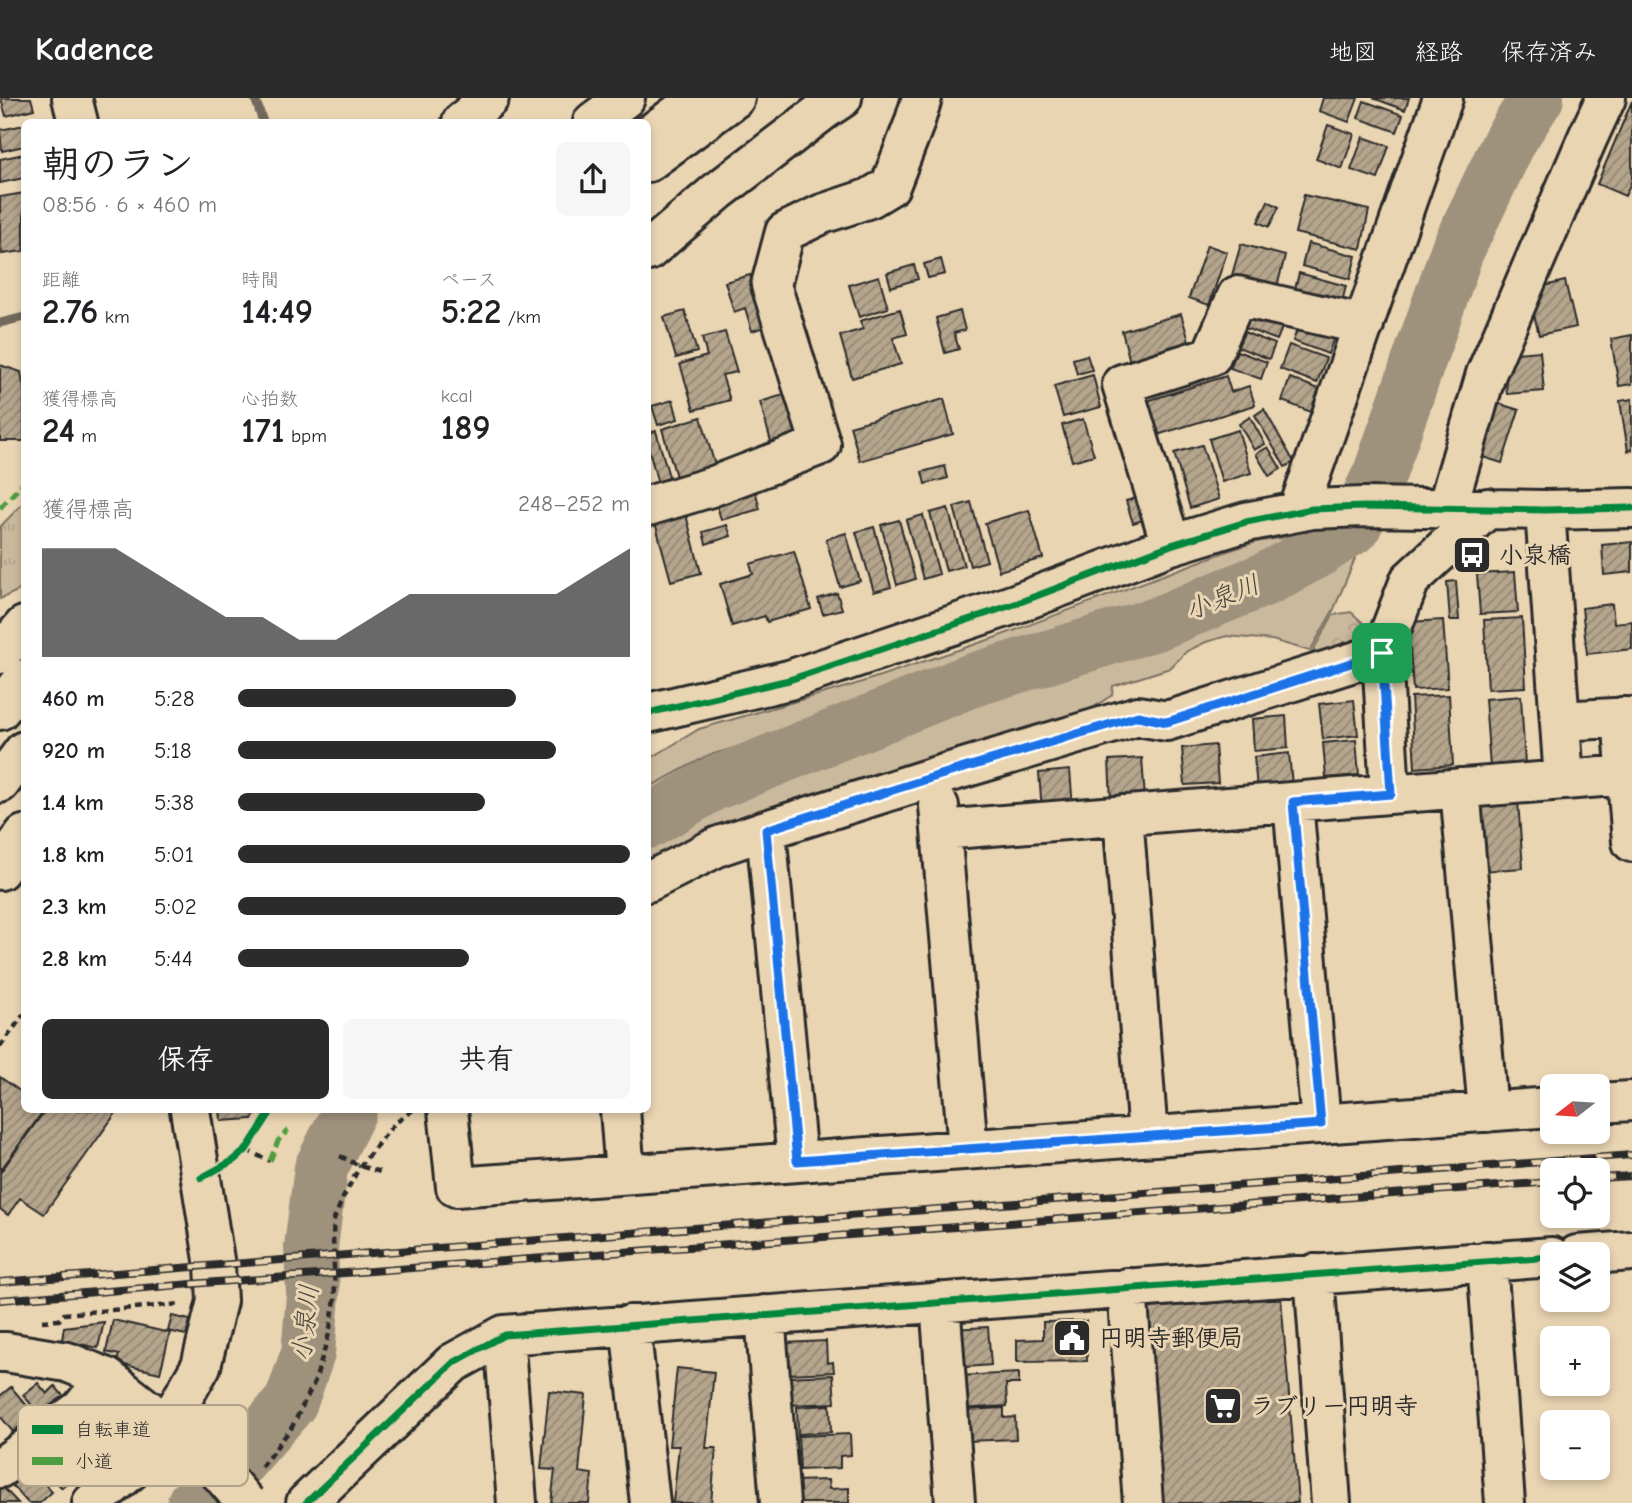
<!DOCTYPE html>
<html lang="ja">
<head>
<meta charset="utf-8">
<style>
	body { margin:0; font-family:"Comic Neue","Klee One",sans-serif; background:#f6f6f6; color:#202124; height:100vh; display:flex; flex-direction:column; font-size:26px; white-space:nowrap }
	* { box-sizing:border-box; margin:0 }
	p { font-size:23px; color:#757577 }
	.icon { flex:none; width:38px; height:38px; fill:none; stroke:currentColor; stroke-width:2; stroke-linecap:round; stroke-linejoin:round }
	.map { position:relative; flex:1; overflow:hidden }
	.panel { position:absolute; left:21px; top:21px; width:630px; height:994px; display:flex; flex-direction:column; background:#fff; border-radius:10px; box-shadow:0 4px 10px #0003 }
	.panel>* { flex:none }
	.needle { width:46px; rotate:253deg }
	.fabs { position:absolute; left:1540px; top:976px; display:grid; gap:14px }
	.fabs a { display:grid; place-items:center; width:70px; height:70px; border-radius:10px; background:#fff; box-shadow:0 4px 10px #0003; font-size:35px }
	.pin { position:absolute; display:grid; place-items:center; width:60px; height:60px; color:#fff; margin:-30px; border-radius:14px; box-shadow:0 4px 10px #0006 }
	.round { display:grid; place-items:center; flex:none; width:74px; height:74px; border-radius:10px; background:#f6f6f6 }
	.overview { display:flex; align-items:center; justify-content:space-between; height:119px; padding:0 21px }
	h1 { font-size:38px; font-weight:600; line-height:52px }
	.metrics { display:grid; grid-template-columns:repeat(3,1fr); gap:10px; height:119px; padding:7px 21px }
	.metrics div { display:grid; align-content:center }
	.metrics b { font-size:35px; font-weight:600 }
	.metrics small { font-size:19px; font-weight:400 }
	.metrics p { font-size:19px }
	.chart { height:196px; padding:14px 21px }
	.chart p { display:flex; justify-content:space-between }
	.chart svg { width:100%; height:126px; margin-top:7px; fill:#2b2b2b; opacity:.7 }
	.action { display:flex; gap:14px; margin-top:auto; padding:14px 21px }
	.action a { flex:1; height:80px; border-radius:10px; background:#2b2b2b; color:#fff; font-size:28px; font-weight:600; line-height:80px; text-align:center }
	.action a+a { background:#f6f6f6; color:#202124 }
	ul { padding:0 21px; list-style:none; font-size:23px }
	li { display:grid; grid-template-columns:112px 84px 1fr; align-items:center; height:52px }
	li i { height:18px; border-radius:9px; background:#2b2b2b }
	header { display:flex; align-items:center; gap:42px; box-sizing:border-box; height:98px; padding:0 35px; background:#2b2b2b; color:#fff }
	header strong { font-size:33px }
	nav { display:flex; gap:38px; margin-inline-start:auto; font-size:24px }
	.map>svg:first-child { display:block }
</style>
</head>
<body>
<header>
<strong>Kadence</strong>
<nav><a>地図</a><a>経路</a><a>保存済み</a></nav>
</header>
<div class="map">
<svg width="1632" height="1405" viewBox="0 0 1632 1405">
	<defs>
		<pattern id="forest-crowns" width="20" height="18" patternUnits="userSpaceOnUse" patternTransform="scale(1.75)"><rect width="20" height="18" fill="#cbb99d"/><path d="M2 6a3 3 0 1 1 6 0M12 15a3 3 0 1 1 6 0" fill="none" stroke="#ae9f87"/></pattern>
		<pattern id="park-tufts" width="24" height="20" patternUnits="userSpaceOnUse" patternTransform="scale(1.75)"><rect width="24" height="20" fill="#cbb99d"/><path d="M3 7l-1-3M5 7V3M7 7l1-3M15 17l-1-3M17 17v-4M19 17l1-3" fill="none" stroke="#ae9f87"/></pattern>
		<pattern id="building-hatch" width="6" height="6" patternUnits="userSpaceOnUse" patternTransform="scale(1.75)"><rect width="6" height="6" fill="#b5a58d"/><path d="M-1 1l2-2M0 6l6-6M5 7l2-2" fill="none" stroke="#938773"/></pattern>
	</defs>
	<rect width="100%" height="100%" fill="#ead5b3"/>
	<filter id="ink" filterUnits="userSpaceOnUse"><feTurbulence type="fractalNoise" baseFrequency=".0143" numOctaves="2"/><feDisplacementMap in="SourceGraphic" scale="14" xChannelSelector="R" yChannelSelector="G"/><feConvolveMatrix kernelMatrix="1 2 1 2 8 2 1 2 1" color-interpolation-filters="sRGB"/></filter>
	<g filter="url(#ink)">
		<!-- green -->
		<path fill="#cbb99d" stroke="#7b7264" stroke-width="2" d="M1286,439v20l-55,22 -71,26 -90,29 -106,38 -80,31 -177,53 -59,32v-28l51,-31 154,-44 141,-47 234,-87 28,-9z
			M1351,449l8,2 -25,60 -24,42 -38,-11 -45,-4 -21,6 -19,9 -17,17 -57,18 -1,9 -21,14 -373,126 -70,38v-40l68,-38 91,-41 68,-17 50,-18 29,-13 230,-77 88,-26 51,-28z"/>
		<!-- forest -->
		<path fill="url(#forest-crowns)" stroke="#7b7264" stroke-width="2" d="M1351,514l12,11 -1,17 -44,22 -7,-8 22,-39z"/>
		<!-- park -->
		<path fill="url(#park-tufts)" stroke="#7b7264" stroke-width="2" d="M24,404v86l-24,11v-72z"/>
		<g fill="none" stroke-linecap="round" stroke-linejoin="round">
			<!-- stream -->
			<path stroke="#71695c" stroke-width="9" d="M255,0l8,24
				M0,225l24,-6"/>
			<!-- river -->
			<path stroke="#9f927d" stroke-width="54" d="M648,724l63,-37 259,-104 186,-57 112,-46 51,-28 35,-23 26,-54 77,-222 53,-111 27,-42
				M194,1405l43,-39 54,-62 17,-49 5,-58 -2,-48 10,-79 29,-58"/>
		</g>
		<!-- building -->
		<path fill="url(#building-hatch)" stroke="#2b2b2b" stroke-width="2" d="M5,0h26l3,11 -28,7 -5,-17z
			M1323,0h35l-9,24 -30,-11z
			M1373,0h36l-4,12z
			M1364,3l39,14 -6,17 -39,-14z
			M1632,3v79l-7,16 -28,-12z
			M24,27v21l-22,5 -2,-21z
			M1328,27l26,9 -12,35 -26,-10z
			M1363,39l26,9 -11,33 -27,-9z
			M24,56v24l-24,5v-24z
			M24,95v58l-22,3 -2,-15v-42z
			M1304,97l65,15 -8,39 -66,-16z
			M1268,103l11,6 -10,20 -11,-5z
			M1308,145l48,13 -6,23 -48,-13z
			M1241,146l44,12 -8,31 -45,-12z
			M1207,147l20,7 -18,53 -20,-7z
			M941,161l4,15 -17,4 -4,-14z
			M914,167l4,14 -27,8 -4,-14z
			M1299,175l47,13 -5,20 -47,-13z
			M750,177l17,51 -15,5 -7,-23 -11,4 -9,-30z
			M879,178l9,32 -29,9 -10,-32z
			M1565,183l11,46 -37,8 -11,-45z
			M900,211l7,25 -14,4 8,26 -49,14 -12,-42 23,-7 -3,-8z
			M1249,212l35,13 -7,17 -35,-13z
			M685,213l12,41 -21,6 -12,-41z
			M960,213l5,19 -11,3 5,16 -14,4 -9,-35z
			M1181,216l9,30 -60,18 -8,-31z
			M1299,226l35,14 -6,16 -35,-13z
			M1241,233l34,13 -6,15 -34,-13z
			M725,234l12,40 -15,3 8,25 -36,10 -14,-46 27,-8 -5,-18z
			M1632,237v49l-13,2 -8,-47z
			M1289,247l37,13 -9,25 -37,-14z
			M1237,253l30,11 -6,17 -31,-11z
			M1540,253l4,40 -37,3 -3,-40z
			M1087,257l5,15 -15,4 -4,-15z
			M0,267l21,7 3,18v51h-24z
			M1093,277l8,32 -38,10 -9,-31z
			M1226,278l5,16 18,-6 6,19 -98,30 -10,-34z
			M1290,280l29,11 -8,23 -29,-11z
			M787,296l14,47 -28,8 -13,-47z
			M944,301l9,35 -93,27 -10,-35z
			M1632,301v51l-4,1 -8,-50z
			M673,302l5,19 -20,6 -6,-19z
			M1487,302l32,10 -17,53 -32,-10z
			M1264,311l30,53 -9,5 -30,-52z
			M701,319l15,52 -39,11 -15,-51z
			M1250,319l15,27 -11,6 -15,-26z
			M1083,321l11,36 -22,6 -10,-36z
			M1238,332l13,43 -29,9 -13,-43z
			M656,333l14,49 -12,4 -10,-38v-13z
			M1202,347l17,54 -29,9 -16,-55z
			M1268,349l13,22 -12,7 -13,-22z
			M945,368l3,12 -23,6 -3,-12z
			M753,384l7,27 -39,11 -7,-26z
			M1136,400l7,22 -10,3 -7,-22z
			M971,404l16,59 -17,5 -16,-59z
			M684,409l17,66 -30,8 -18,-66z
			M948,410l16,58 -18,5 -16,-58z
			M1029,412l14,48 -44,13 -14,-48z
			M923,417l16,59 -16,5 -17,-59z
			M899,422l16,59 -18,6 -16,-60z
			M727,427l4,11 -25,8 -3,-12z
			M874,429l17,60 -17,5 -18,-60z
			M846,435l14,48 -20,6 -14,-48z
			M1632,444v30l-28,3 -2,-30z
			M794,453l17,58 -44,13 -2,-6 -33,10 -12,-42 33,-10 -3,-10z
			M1515,474l3,40 -38,2 -3,-40z
			M1456,483l3,39h-9l-3,-38z
			M837,495l5,16 -19,5 -5,-15z
			M1612,506l2,19 18,-2v28l-45,5 -5,-46z
			M1522,520l4,69 -38,2 -4,-69z
			M1443,522l5,68 -35,2 -5,-68z
			M1449,597l4,70 -38,3 -4,-71z
			M1521,598l4,68 -35,3 -5,-68z
			M1354,602l4,35 -35,4 -4,-35z
			M1286,618l2,32 -34,3 -2,-32z
			M1356,642l3,35 -33,3 -3,-35z
			M1215,647l3,38 -33,2 -3,-37z
			M1289,655l3,32 -35,3 -3,-31z
			M1142,660l3,41 -34,2 -2,-41z
			M1070,672l3,38 -31,3 -3,-38z
			M1518,703l5,67 -41,3 -5,-67z
			M0,979l24,17v16h20l-44,61z
			M45,1012h73l-74,104 -24,-16 -12,17 -8,-6v-36z
			M220,1012h39l-7,9 -31,2z
			M1281,1200l17,205h-135l-15,-195z
			M172,1218l18,4 -4,15 -18,-4z
			M113,1222l57,13 -10,40 -44,-10 3,-8 -13,-3z
			M1086,1223l1,40 -70,1v-22l26,-1v-17z
			M104,1224l-6,26 -36,-8 2,-13z
			M988,1229l3,38 -37,3 -3,-39z
			M826,1243l1,22 6,-1 1,10 -48,2 -2,-31z
			M677,1270l37,4 -8,76h10l-5,55h-38l6,-57h-10z
			M1019,1275v11h-13l1,22 -48,3 -2,-33z
			M833,1277l2,28 -47,2 -2,-28z
			M38,1285l9,11 8,-8 10,12 -23,19 -19,-22z
			M11,1289l23,27 -21,18 -13,-16v-20z
			M549,1293l37,4 -7,77 13,2 -3,29h-38l4,-33 -14,-1z
			M830,1307l1,27 -33,2 -1,-27z
			M1004,1310v10l11,-1 1,22 -49,2 -2,-31z
			M850,1336l1,21 -11,1v12l-40,2 -2,-34z
			M63,1345l21,25 -22,20 -22,-24z
			M28,1368l24,26 -12,11h-12l-18,-20z
			M828,1382l1,9 20,-1v15h-56l-1,-22z
			M0,1386l18,19h-18z"/>
		<g fill="none" stroke-linecap="round" stroke-linejoin="round">
			<!-- minor casing -->
			<g stroke="#2b2b2b" stroke-width="44">
				<path id="minor" d="M72,0l6,24
					M462,24l27,-24
					M648,153l70,-60 106,-81 18,-12
					M648,408l63,-19 110,-42 -50,-160 14,-53 37,-18 48,-16 20,-12 24,-62 8,-26
					M1447,410l39,-134 102,-237 18,-39
					M1545,412l19,270
					M1298,413l145,-413
					M1171,447l-49,-161 89,-28 26,-60 127,29
					M1382,555l8,141
					M648,615l141,-33 226,-76 156,-59 75,-23 66,-13 51,-2 182,3 87,-2
					M1622,619l10,125
					M1560,623l72,-4
					M1460,690l28,324
					M1293,704l28,322
					M939,708l29,343
					M1123,717l25,321
					M766,732l31,331
					M941,732l685,-55
					M648,784l71,-36 47,-16 171,-54 201,-60 29,5 215,-68 28,-73 78,-72
					M1598,1005l34,-2
					M448,1012l8,77 1096,-80
					M620,1012l5,64
					M1577,1157l55,-4
					M1487,1163l18,242
					M1314,1176l17,229
					M1127,1190l16,215
					M940,1204l15,201
					M765,1217l15,188
					M630,1227l20,178
					M504,1237l13,168
					M0,1254h6l61,10 40,16 60,47 -24,35 -51,43
					M0,1370l81,-59 26,-31
					M306,1405l147,-140 51,-28 1048,-78"/>
			</g>
			<!-- major casing -->
			<g stroke="#2b2b2b" stroke-width="44">
				<path id="major" d="M648,64l87,-64
					M182,1338l-15,-11 34,-59 16,-65 -2,-35 -25,-156"/>
			</g>
			<!-- highway casing -->
			<g stroke="#2b2b2b" stroke-width="44">
				<path id="highway" d="M593,24l32,-24
					M648,38l51,-38
					M0,556l24,-28
					M0,612l24,-31
					M0,685l24,-32
					M0,772l24,-35"/>
			</g>
			<!-- path -->
			<path stroke="#2b2b2b" stroke-width="4.5" stroke-dasharray="7 5" stroke-linecap="butt" d="M0,949l24,-33
				M246,1052l24,11
				M340,1058l20,10 20,6
				M42,1223l17,-1 5,-6 117,-10
				M261,1369l31,-40 23,-46 14,-47 6,-34 -2,-64 1,-17 9,-21 17,-32 34,-42 19,-14"/>
			<!-- minor -->
			<use href="#minor" stroke="#ead5b3" stroke-width="38"/>
			<!-- major -->
			<use href="#major" stroke="#ead5b3" stroke-width="38"/>
			<!-- highway -->
			<use href="#highway" stroke="#ead5b3" stroke-width="38"/>
			<!-- rail casing -->
			<g stroke="#2b2b2b" stroke-width="8">
				<path id="rail" d="M1598,1080l34,-2
					M0,1184l1632,-127
					M0,1202l216,-18 129,-9 1207,-91"/>
			</g>
			<!-- rail -->
			<use href="#rail" stroke="#ead5b3" stroke-width="5" stroke-dasharray="16" stroke-linecap="butt"/>
			<!-- major-bridge casing -->
			<g stroke="#2b2b2b" stroke-width="44" stroke-linecap="butt">
				<path id="major-bridge" d="M182,1338l39,38 25,29"/>
			</g>
			<!-- major-bridge -->
			<use href="#major-bridge" stroke="#ead5b3" stroke-width="38"/>
			<!-- quiet -->
			<path stroke="#4f9d41" stroke-width="5" stroke-dasharray="10 5" stroke-linecap="butt" d="M0,410l24,-26
				M270,1063l8,-20 10,-11"/>
			<!-- cycleway casing -->
			<g stroke="#ead5b3" stroke-width="11">
				<path id="cycleway" d="M648,615l141,-33 226,-76 156,-59 75,-23 66,-13 51,-2 182,3 87,-2
					M201,1080l33,-18 12,-10 26,-40
					M306,1405l147,-140 51,-28 1048,-78"/>
			</g>
			<!-- cycleway -->
			<use href="#cycleway" stroke="#00873e" stroke-width="7"/>
		</g>
	</g>
	<g fill="none" stroke-linecap="round" stroke-linejoin="round" filter="url(#ink)">
		<!-- route casing -->
		<g stroke="#fff" stroke-width="14">
			<path id="route" d="M1382,555l9,141 -98,8 28,322 -524,37 -31,-331 171,-54 201,-60 29,6z"/>
		</g>
		<!-- route -->
		<use href="#route" stroke="#1a73e8" stroke-width="9"/>
	</g>
	<!-- icons -->
	<defs>
		<g id="bus-square" transform="scale(2.0125)"><rect x="-9" y="-9" width="18" height="18" rx="4" fill="#2b2b2b" stroke="#ead5b3"/><path d="M-5-6H5V4H4V6H2V4H-2V6H-4V4H-5ZM-3.5-4V0h7V-4ZM-3.5 1.2v1.5H-2V1.2ZM2 1.2v1.5H3.5V1.2Z" fill="#fff"/></g>
		<g id="civic-square" transform="scale(2.0125)"><rect x="-9" y="-9" width="18" height="18" rx="4" fill="#2b2b2b" stroke="#ead5b3"/><path d="M-.6-6.5H3V-4.5H.6V-3L4-1V1h2V6H-6V1h2V-1L-.6-3ZM-1.2 2.5V6h2.4V2.5Z" fill="#fff"/></g>
		<g id="supermarket-square" transform="scale(2.0125)"><rect x="-9" y="-9" width="18" height="18" rx="4" fill="#2b2b2b" stroke="#ead5b3"/><path d="M-6-5.5h2.5l.6 2H6L4.5 2H-2.5L-4.4-4H-6ZM-1.5 3.2a1.3 1.3 0 1 0 .1 0ZM3 3.2a1.3 1.3 0 1 0 .1 0Z" fill="#fff"/></g>
	</defs>
	<g fill-rule="evenodd">
		<use href="#bus-square" x="1472" y="457"/>
		<use href="#civic-square" x="1072" y="1240"/>
		<use href="#supermarket-square" x="1223" y="1308"/>
	</g>
	<g text-anchor="middle" stroke-width="6" stroke-linejoin="round" paint-order="stroke">
		<!-- poi labels -->
		<g font-size="24" font-weight="bold" fill="#2b2b2b" stroke="#ead5b3" text-anchor="start">
			<text x="1499" y="465">小泉橋</text>
			<text x="1099" y="1248">円明寺郵便局</text>
			<text x="1250" y="1316">ラブリー円明寺</text>
		</g>
		<!-- water labels -->
		<g font-size="26" font-style="italic" fill="#484540" stroke="#ead5b3">
			<text transform="translate(1222 499) rotate(-22)" y="9">小泉川</text>
			<text transform="translate(305 1225) rotate(-84)" y="9">小泉川</text>
		</g>
	</g>
	<!-- legend -->
	<rect x="18" y="1307" width="230" height="81" rx="10" fill="#ead5b3" stroke="#b1a28a" stroke-width="2"/>
	<rect x="32" y="1327" width="31" height="9" fill="#00873e"/>
	<rect x="32" y="1359" width="31" height="8" fill="#4f9d41"/>
	<g font-size="19" fill="#2b2b2b">
		<text x="75" y="1338">自転車道</text>
		<text x="75" y="1370">小道</text>
	</g>
</svg>
<div class="fabs">
<a><svg class="needle" viewBox="-14 -14 28 28"><path d="M0-13l5 13h-10z" fill="#e53935"/><path d="M0 13l5-13h-10z" fill="#757577"/></svg></a>
<a><svg class="icon" aria-label="locate" viewBox="0 0 24 24"><circle cx="12" cy="12" r="6"/><path d="M12 2v4M12 18v4M2 12h4M18 12h4"/></svg></a>
<a><svg class="icon" aria-label="layers" viewBox="0 0 24 24"><path d="M12 4l9 5-9 5-9-5zM3 14l9 5 9-5"/></svg></a>
<a>+</a>
<a>−</a>
</div>
<div class="pin" style="left:1382px;top:555px;background:#1e9e55"><svg class="icon" aria-label="arrive" viewBox="0 0 24 24"><path d="M6 21V4h12l-3 4 3 4H6"/></svg></div>
<section class="panel">
<div class="overview"><div><h1>朝のラン</h1><p>08:56 · 6 × 460 m</p></div><a class="round"><svg class="icon" aria-label="share" viewBox="0 0 24 24"><path d="M12 15V3M7 8l5-5 5 5M5 13v7h14v-7"/></svg></a></div>
<div class="metrics">
<div><p>距離</p><b>2.76<small> km</small></b></div>
<div><p>時間</p><b>14:49</b></div>
<div><p>ペース</p><b>5:22<small> /km</small></b></div>
</div>
<div class="metrics">
<div><p>獲得標高</p><b>24<small> m</small></b></div>
<div><p>心拍数</p><b>171<small> bpm</small></b></div>
<div><p>kcal</p><b>189</b></div>
</div>
<div class="chart"><p><span>獲得標高</span>248–252 m</p>
<svg viewBox="0 0 160 44" preserveAspectRatio="none"><path d="M0 44V6L10 6L20 6L30 14L40 22L50 30L60 30L70 38L80 38L90 30L100 22L110 22L120 22L130 22L140 22L150 14L160 6V44z"/></svg>
</div>
<ul>
<li><b>460 m</b>5:28<i style="width:71%"></i></li>
<li><b>920 m</b>5:18<i style="width:81%"></i></li>
<li><b>1.4 km</b>5:38<i style="width:63%"></i></li>
<li><b>1.8 km</b>5:01<i style="width:100%"></i></li>
<li><b>2.3 km</b>5:02<i style="width:99%"></i></li>
<li><b>2.8 km</b>5:44<i style="width:59%"></i></li>
</ul>
<div class="action"><a>保存</a><a>共有</a></div>
</section>
</div>
</body>
</html>
